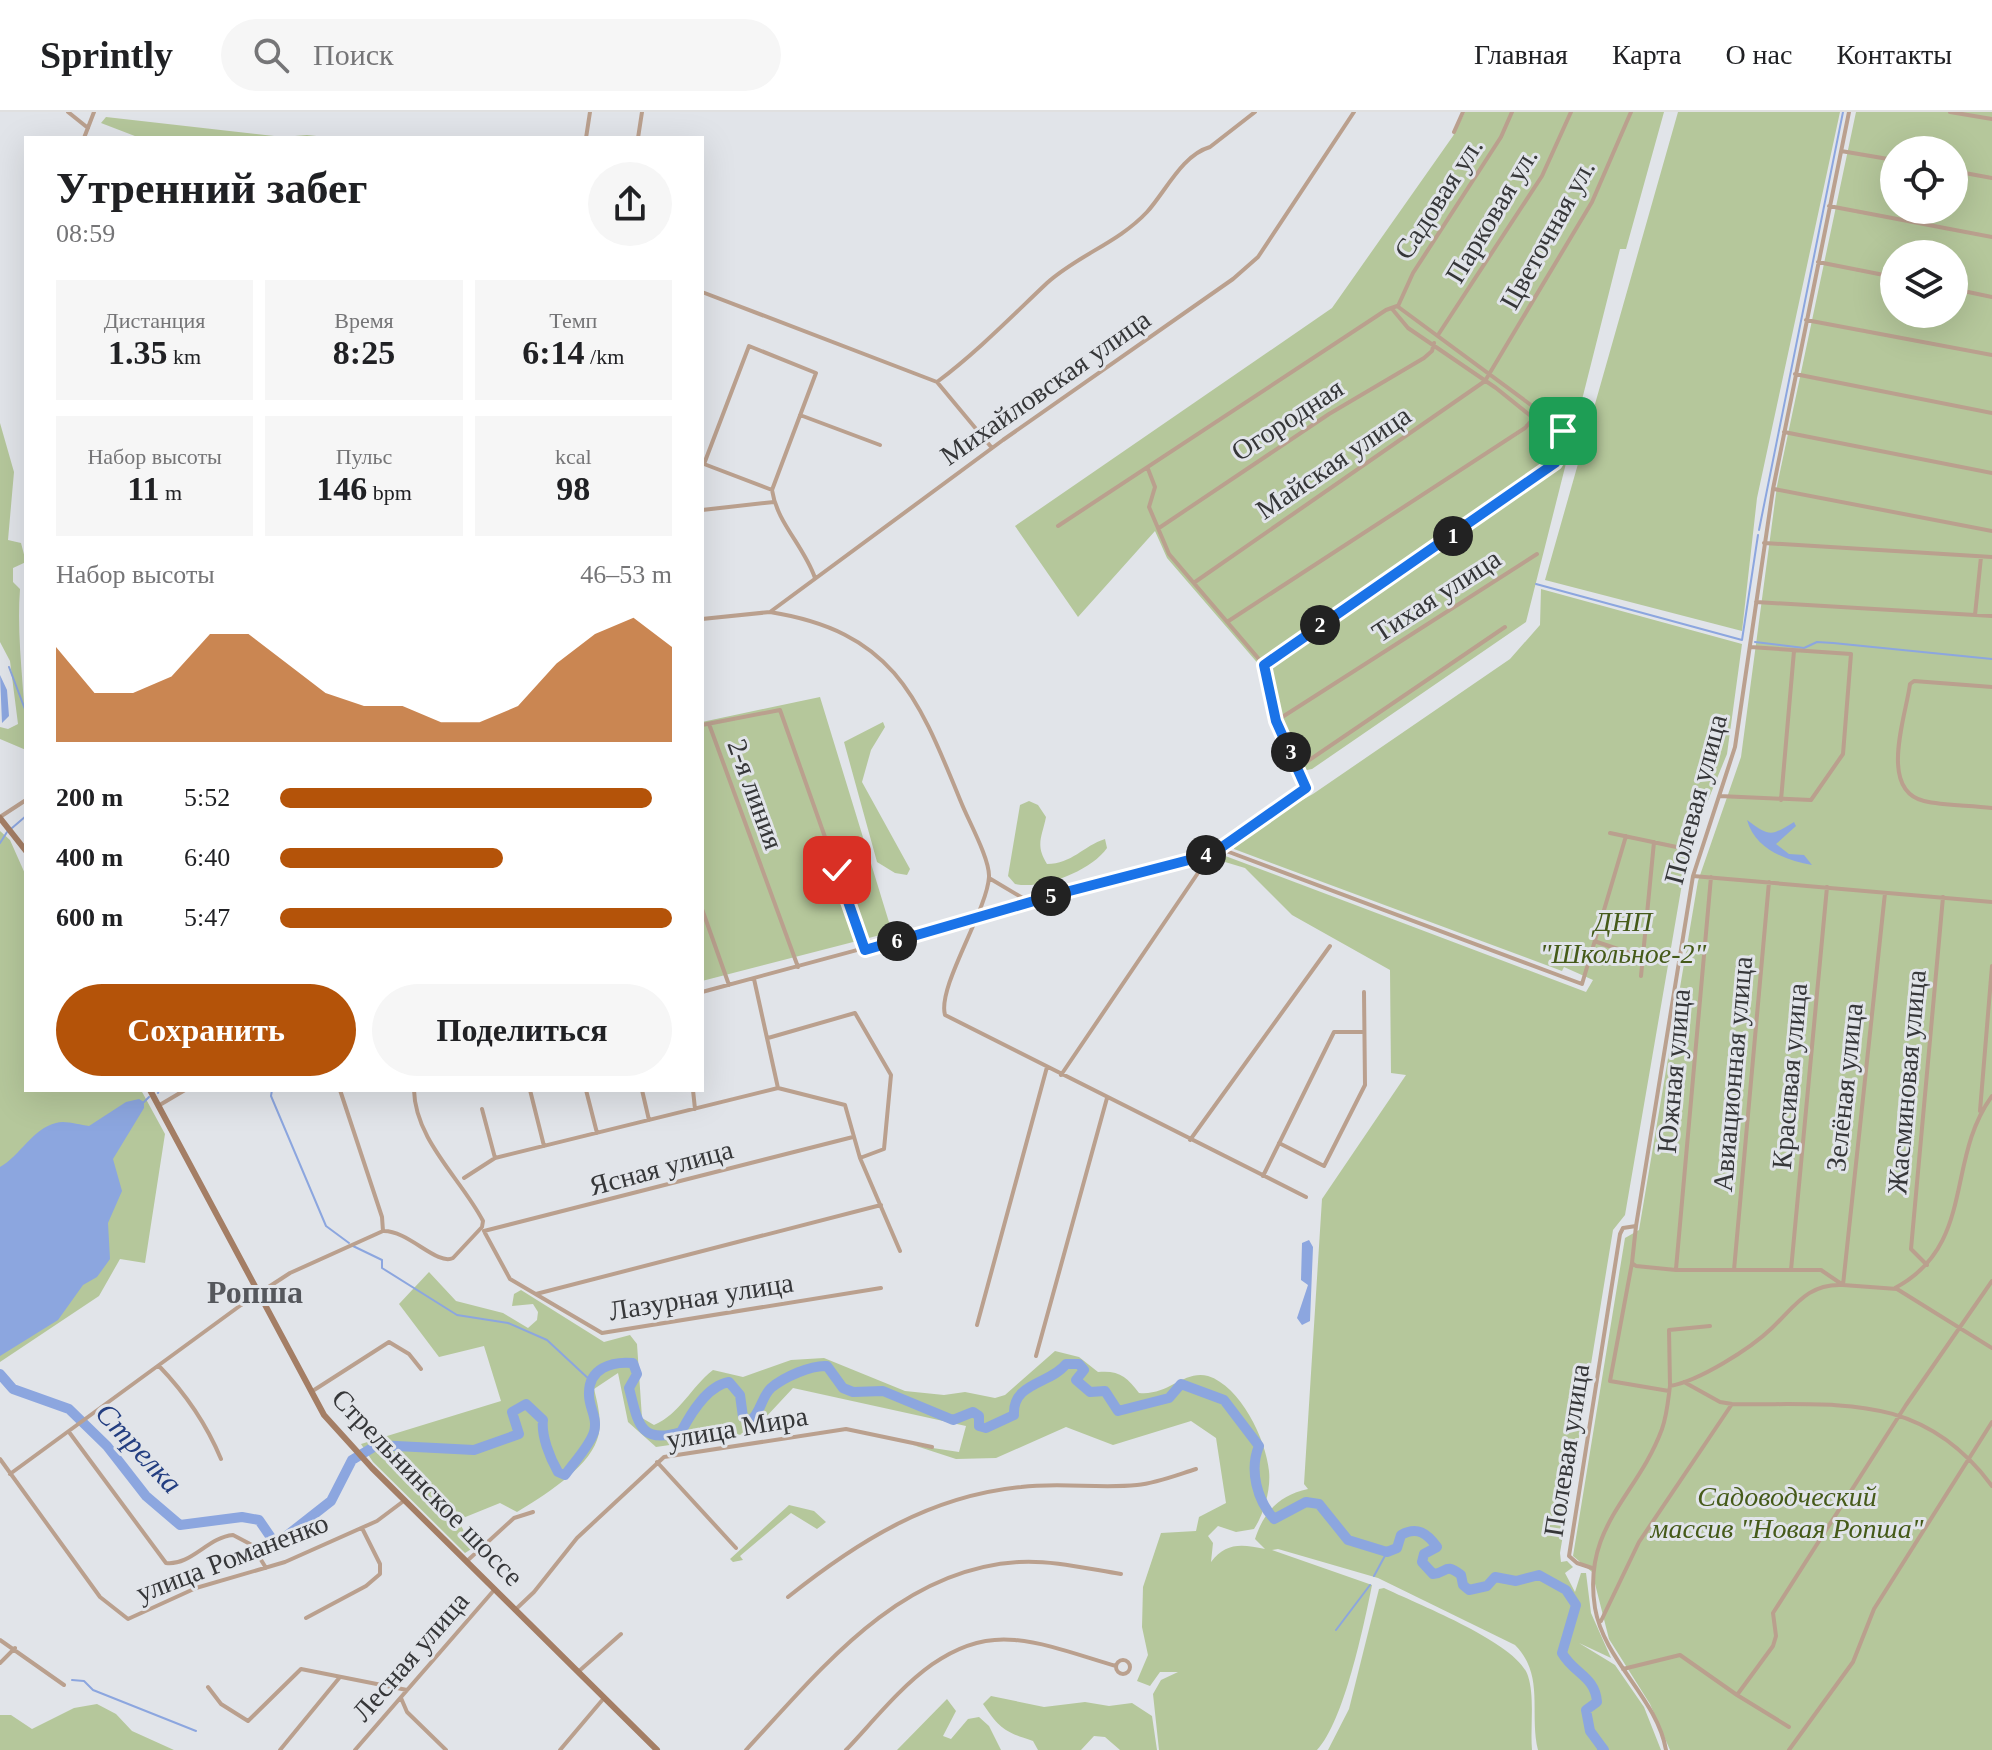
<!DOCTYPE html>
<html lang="ru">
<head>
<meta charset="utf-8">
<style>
	body { margin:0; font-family:Georgia,serif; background:#f6f6f6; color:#202124; height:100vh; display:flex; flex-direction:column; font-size:30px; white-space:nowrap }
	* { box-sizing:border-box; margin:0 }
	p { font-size:26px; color:#757577 }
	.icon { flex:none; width:44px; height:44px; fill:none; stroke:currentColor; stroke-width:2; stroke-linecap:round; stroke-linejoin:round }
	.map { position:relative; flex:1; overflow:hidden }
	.drawer { position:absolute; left:24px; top:24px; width:680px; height:956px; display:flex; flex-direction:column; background:#fff; border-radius:0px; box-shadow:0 8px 32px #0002 }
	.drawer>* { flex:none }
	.fabs { position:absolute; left:1880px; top:24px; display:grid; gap:16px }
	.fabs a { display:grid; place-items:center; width:88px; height:88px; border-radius:50%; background:#fff; box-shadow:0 8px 32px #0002; font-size:40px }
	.pin { position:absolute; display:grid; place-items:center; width:68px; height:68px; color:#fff; margin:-34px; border-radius:16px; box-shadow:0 4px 12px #0006 }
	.km { position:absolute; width:40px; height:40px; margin:-20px; border-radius:50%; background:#222; color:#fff; font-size:22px; line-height:40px; text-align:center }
	.round { display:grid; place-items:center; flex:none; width:84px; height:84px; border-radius:42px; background:#f6f6f6 }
	.overview { display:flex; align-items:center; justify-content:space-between; height:136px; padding:0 32px }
	h1 { font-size:44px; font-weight:800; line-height:60px }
	.stats { display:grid; grid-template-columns:repeat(3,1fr); gap:12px; height:136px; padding:8px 32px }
	.stats div { display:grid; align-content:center; border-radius:0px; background:#f6f6f6; text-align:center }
	.stats b { font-size:34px; font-weight:800 }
	.stats small { font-size:22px; font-weight:400 }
	.stats p { font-size:22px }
	.chart { height:224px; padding:16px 32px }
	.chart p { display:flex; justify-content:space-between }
	.chart svg { width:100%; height:144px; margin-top:8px; fill:#b45309; opacity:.7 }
	.action { display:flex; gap:16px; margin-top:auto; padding:16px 32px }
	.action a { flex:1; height:92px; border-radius:48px; background:#b45309; color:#fff; font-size:32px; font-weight:800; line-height:92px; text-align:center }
	.action a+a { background:#f6f6f6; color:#202124 }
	ul { padding:0 32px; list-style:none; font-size:26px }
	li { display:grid; grid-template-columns:128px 96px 1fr; align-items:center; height:60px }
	li i { height:20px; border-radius:10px; background:#b45309 }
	header { display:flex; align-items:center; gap:48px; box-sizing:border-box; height:112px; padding:0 40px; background:#fff; border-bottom:2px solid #e0e0e0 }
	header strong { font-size:38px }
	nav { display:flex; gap:44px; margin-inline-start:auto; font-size:28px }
	.search { width:560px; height:72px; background:#f6f6f6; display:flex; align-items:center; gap:20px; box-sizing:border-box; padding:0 28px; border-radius:44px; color:#757577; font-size:30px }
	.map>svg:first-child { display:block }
</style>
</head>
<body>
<header>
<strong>Sprintly</strong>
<div class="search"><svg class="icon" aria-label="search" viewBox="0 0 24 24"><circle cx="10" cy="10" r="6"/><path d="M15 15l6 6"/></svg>Поиск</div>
<nav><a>Главная</a><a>Карта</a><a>О нас</a><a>Контакты</a></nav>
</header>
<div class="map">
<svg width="1992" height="1638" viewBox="0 0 1992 1638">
	<rect width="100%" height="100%" fill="#e1e4e9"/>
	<!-- green -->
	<path fill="#b5c79b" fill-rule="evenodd" d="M1465,0h199l-38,137h-6l-94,373 -214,147 -15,3 -25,-41 -11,-64 -94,-109 -12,-27 -77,86 -63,-91 317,-218 121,-172z
		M1678,0h162l-83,386 -15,133 -197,-51z
		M1856,0h136v1638h-322l-20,-46 -41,-65 -17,-67 -19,-16 52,-318 14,-8 59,-349 43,-124 36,-271zM1894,38h60v60h-60zM1894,142h60v60h-60z
		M106,5l177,20 24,-2 28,3h-195l-39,-15z
		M0,311l14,49 -6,68 13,3 5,19 -13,6v14l7,7c-4,54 6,108 6,161l-26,-11v-12l8,2 10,-5 -8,-63 -10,-19z
		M1541,477l201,55 -15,110 -39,95 -63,366 -12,15 -53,323 1,9 6,-1 6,6 -8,6 10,19 6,-19h5l5,40 20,45 -32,-15 36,22 29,42 17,43h-123c-9,-37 7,-75 -23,-105l-137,-67 -100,-29 -6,1 100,35c-8,40 -28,137 -55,165h-158l-6,-56 8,-14 17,-8h-18l-10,14 -13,-5 11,-26 -6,-28 1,-40 18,-54 35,-2 3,-14 27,-14 -10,-65 -25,-17 -78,24 -47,-18 -70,31 -40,1 -43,-14 46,7 7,-26 -173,-38 -42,45 -95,14 -28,-25 -10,-49 -24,16c4,16 9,35 3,51 -10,29 -55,57 -80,72l-17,-9 -42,17 15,28 -8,5 -92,-91 -12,-18 140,-43 -17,-55 -45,11 -40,-53 30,-32 27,29 47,12 25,15 9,-8 1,-8 -5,-8 -21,2 2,-12 7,-4 83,52 26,-7 7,9 5,74 12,7c26,-11 37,-38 59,-55l30,7 48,-17 33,-2 81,33 39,4 21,-3 30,6 10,-3 50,-44 24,6 19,15c21,-2 29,5 41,21 30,3 44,-23 69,-17 32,10 58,63 61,95 2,18 -5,43 -15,58l-18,3 -18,-6 -10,10 5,7 -2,19c15,-20 31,-18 54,-13l-10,-10c9,-28 25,-44 53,-50l-4,-5 18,-285 84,-124 -15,-2 -1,-103 -98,-55 -47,-47 -30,-9 5,-5 366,138 7,-12 -29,-13 -2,4 -328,-122v-6l23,-18 56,-31 197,-135 30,-34z
		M820,585l72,235 -190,49v-259z
		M883,610l2,5 -14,23 -9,32 48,87 -3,6 -12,-2 -18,-11 -33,-120z
		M1029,689l9,4 8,12c-4,20 -11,28 1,47 25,0 36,-18 58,-25l2,9c-16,23 -65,42 -92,36l-7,-8 12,-71z
		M0,719l10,9 16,36v214h115l24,44 -20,129 -25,-4 -21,37 -99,66z
		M789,1393l25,6 12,11 -9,7 -26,-16 -51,43 3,4 -10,2 -3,-3z
		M1384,1476c33,16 134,55 144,88 7,22 2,51 4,74h-204l21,-41 30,-120z
		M991,1584l53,11 41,-5 24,4 23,-3 20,13 5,34h-37l-15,-13 -11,-1 -13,14h-43l-5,-9c-28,-9 -33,-12 -50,-37z
		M947,1587l9,12 -13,25 8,3 17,-20 11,-2 10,9 12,24h-104z
		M97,1592l19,10 16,17 42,19h-174v-35h11l21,14 42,-21z"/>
	<!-- water -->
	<path fill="#8ca6df" d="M0,563l7,15 2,26 -7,7z
		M1747,708c24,18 25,15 47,2l2,4 -20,18 13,10 15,1 8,10c-27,-5 -57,-16 -65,-45z
		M139,987l5,3v6l-31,51 9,32 -14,32 2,36 -13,18 -14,8 -25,35 -58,36v-189c20,-11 33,-39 56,-44 9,-3 23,2 33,3l37,-24z
		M1309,1128l4,7 -3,74 -8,4 -5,-7 11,-33 -7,-5 1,-37z"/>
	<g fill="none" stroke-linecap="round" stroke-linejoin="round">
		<!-- stream -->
		<path stroke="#8ca6df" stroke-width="2" d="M1759,418l84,-418
			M1536,472l206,56 16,-105
			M1755,530l49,6 13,-6 16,1 159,16
			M9,555l17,45
			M12,716l14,-12
			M0,731l7,-11
			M272,978l-1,6 55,130 23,17
			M158,981l1,-3
			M144,990l5,-5
			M353,1134l29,14v8l75,47 51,8 39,17 44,41
			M1374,1464l13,-24
			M1336,1518l34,-45
			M72,1568l12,1 9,9 103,41
			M1598,1638l5,-2"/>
		<!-- river -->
		<path stroke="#8ca6df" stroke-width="10" d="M0,1262l13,15 56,20 38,37 39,50 34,29 62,-8 17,3 13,19 8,2 51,-40 21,-41 25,-15 97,5 45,-16 -7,-22 14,-8 17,16c-2,16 7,38 15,52l7,3c9,-13 24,-28 29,-43 4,-14 -5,-24 -5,-37 -1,-27 23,-34 44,-32l4,11 -8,14c9,34 10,57 52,44 10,-19 26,-46 48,-50l11,13 3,22 7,4c11,-8 11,-24 21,-33 13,-11 40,-23 56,-22l16,22 10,4 30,-1 70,29 20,-8 6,4v10l7,2 28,-13c-2,-33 37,-31 52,-51h13l5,6 -8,10 14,12 15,-1 13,20 51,-13 12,-14 43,16 35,46c-10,24 -2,54 15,73l32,-17 13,2 29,36 39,12 10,-4 4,-13c16,-9 26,-2 36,12l-13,7 -2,8 11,12c15,-1 11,-12 28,1l2,10 6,5 18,-4 8,-9 21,4 23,-6 27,15 10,15 -14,48c12,21 33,23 35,49l-11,8 4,21 14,19"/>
		<!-- street -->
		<path stroke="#baa08e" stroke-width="4" d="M68,0l20,16
			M1950,0l42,7
			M1454,20l9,-20
			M84,26l10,-26
			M586,26l4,-26
			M638,26l4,-26
			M1841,39l53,9
			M1954,59l38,7
			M1829,94l163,31
			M1818,150l76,15
			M1954,177l38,8
			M702,180l235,90 55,66
			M1398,194l15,-33 88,-136 11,-25
			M1393,198l15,18 88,60 66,53
			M1806,208l186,35
			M1438,223l104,-159 29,-64
			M1795,262l197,39
			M937,270c40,-30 74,-65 110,-99 31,-28 71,-40 100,-71 19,-21 35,-57 63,-65l45,-35
			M800,303l80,30
			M1784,320l208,41
			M1774,377l218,42
			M772,378l44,-117 -67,-27 -45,118 68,26c5,33 32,56 43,88
			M702,398l72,-8
			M1058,414l328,-216 11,-4
			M1159,416l170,-114 95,-56 8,-7 2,-8
			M1764,431l228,14
			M1195,470l290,-201 107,-179 39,-90
			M1756,490l236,14
			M770,500c124,20 148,85 191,190 7,18 29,57 28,75 -2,34 -52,110 -44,138l361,182
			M1975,503l6,-58
			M702,507l68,-7 233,-172 230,-161 25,-22 96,-145
			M1227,510l298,-194 9,-10
			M1264,553l237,-162 59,-48 4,-20 -6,-10 -161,-119
			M1992,575l-78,-6 -4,3c-4,32 -32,106 14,117 21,5 46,4 68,7
			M1276,609l261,-167
			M709,612l89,243
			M702,613l78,-15 85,240
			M1299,655l206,-140
			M1719,684l92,4 32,-46 8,-100 -101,-7
			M1781,688l13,-149
			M0,705l26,-17
			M1610,721l76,16
			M1221,737l361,135 44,-148
			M1693,764l299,26
			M989,766l42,25
			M702,797l27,76
			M1597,830l45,15
			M1641,864l13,-134
			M754,867l24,109 67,17 15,53 40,93
			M702,880l510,-138 94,-66 -30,-67 -12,-56 -95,-111 -20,-47 6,-20 -7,-18
			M768,926l87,-25 36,62 -7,74 -24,9
			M1061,963l139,-205 1,-13
			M340,978l42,127 1,14
			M530,978l14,56
			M586,978l11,43
			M642,978l7,30
			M693,978l2,19
			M158,994l27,-16
			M482,997l13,49
			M1980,999l12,-145
			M1190,1028l140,-194
			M1279,1031l45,23 41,-81 -1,-93
			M1263,1064l71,-144h30
			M464,1066l31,-20 283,-70
			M1636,1114l-4,37 4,3 40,4h145l22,15 54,4 95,59
			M484,1119l369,-94
			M485,1121l25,46 92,54 279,-45
			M1632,1151l-22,118 59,10
			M1927,1153l-16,-16 32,-352
			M1676,1157l35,-392
			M1734,1158l35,-388
			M1791,1158l36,-383
			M1895,1176c81,-43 50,-128 97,-192
			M536,1182l345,-89
			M977,1213l70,-258
			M1710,1214l-41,4 1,56c29,-5 80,-37 102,-58 23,-22 36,-45 71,-43l42,-392
			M1036,1244l71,-258
			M159,1254c27,28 47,57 62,93
			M1684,1270l36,20 12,2c105,2 189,-14 260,82
			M311,1280l78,-50 20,12 12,15
			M69,1320l97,131c25,3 42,-26 67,-28l19,10 14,23
			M0,1347l100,138 28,22 68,-31 89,-26 92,-41 28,-21
			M657,1350l79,86
			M10,1362l231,-169 49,-32 93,-42c25,-1 54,35 70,27l29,-31 1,-6c-21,-41 -68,-81 -69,-131
			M467,1449l47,-43 19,-6
			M1592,1456l-15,-5 -8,-7 51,-322 3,-6 13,-2 57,-350 42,-129 38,-258 76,-377
			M788,1485c70,-56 142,-101 233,-110 39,-5 78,2 116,-2 20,-2 40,-10 59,-16
			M515,1498l19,-18 43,-54 87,-81 182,-28 86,18
			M306,1506l60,-32 14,-12v-10l-18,-36
			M1601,1509l38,-79 93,-138
			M0,1528l64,45
			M1116 1555a7 7 0 1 1 14 0a7 7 0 1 1-14 0Z
			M0,1551l15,-15
			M1623,1557l57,-14 57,40 36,-49 3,-10 -3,-23 133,-208 86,-124
			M578,1560l43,-38
			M208,1575l13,17 27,17 53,-52 106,21
			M1737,1583l52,32
			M401,1586l6,14 39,38
			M280,1638l60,-73
			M355,1638l140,-161
			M560,1638l44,-52
			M746,1638c75,-81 153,-181 273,-188 33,-2 70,7 102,12
			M846,1638c45,-47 94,-118 169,-110 33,3 69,17 101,26
			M1666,1638c-9,-52 -62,-89 -71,-142 -13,-82 42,-111 67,-179 5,-14 6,-28 8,-43
			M1789,1638l64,-88 21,-53 118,-187"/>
		<!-- secondary -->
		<path stroke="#a47e65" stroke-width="6" d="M0,706l26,33
			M150,978l174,325 48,53 285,282"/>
	</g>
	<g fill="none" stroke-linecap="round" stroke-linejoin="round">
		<!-- route casing -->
		<g stroke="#fff" stroke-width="16">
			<path id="route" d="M837,758l28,80 193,-56 154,-40 94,-66 -30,-67 -12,-56 291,-202 5,-8 3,-24"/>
		</g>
		<!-- route -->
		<use href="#route" stroke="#1a73e8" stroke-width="10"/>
	</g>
	<g text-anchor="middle" stroke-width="6" stroke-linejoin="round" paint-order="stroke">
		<!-- street labels -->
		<g font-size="28" fill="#363739" stroke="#e1e4e9">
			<text transform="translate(1438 86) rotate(-57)" y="10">Садовая ул.</text>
			<text transform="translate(1491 103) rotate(-59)" y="10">Парковая ул.</text>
			<text transform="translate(1547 122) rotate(-61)" y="10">Цветочная ул.</text>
			<text transform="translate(1045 275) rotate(-35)" y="10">Михайловская улица</text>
			<text transform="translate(1287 307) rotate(-33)" y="10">Огородная</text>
			<text transform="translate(1333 350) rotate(-34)" y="10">Майская улица</text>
			<text transform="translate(1436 483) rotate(-33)" y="10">Тихая улица</text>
			<text transform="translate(756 682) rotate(70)" y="10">2-я линия</text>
			<text transform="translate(1695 687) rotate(-75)" y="10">Полевая улица</text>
			<text transform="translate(1673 959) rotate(-85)" y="10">Южная улица</text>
			<text transform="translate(1732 962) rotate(-85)" y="10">Авиационная улица</text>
			<text transform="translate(1789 964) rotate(-85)" y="10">Красивая улица</text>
			<text transform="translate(1906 970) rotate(-85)" y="10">Жасминовая улица</text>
			<text transform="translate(1844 975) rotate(-84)" y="10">Зелёная улица</text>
			<text transform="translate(661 1055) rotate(-15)" y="10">Ясная улица</text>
			<text transform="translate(701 1184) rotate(-9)" y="10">Лазурная улица</text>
			<text transform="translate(737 1315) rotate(-10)" y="10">улица Мира</text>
			<text transform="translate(1566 1338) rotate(-81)" y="10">Полевая улица</text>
			<text transform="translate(428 1375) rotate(46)" y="10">Стрельнинское шоссе</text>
			<text transform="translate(232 1445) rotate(-21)" y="10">улица Романенко</text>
			<text transform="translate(410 1544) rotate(-49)" y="10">Лесная улица</text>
		</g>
		<!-- park labels -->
		<g font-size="28" font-style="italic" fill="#455a19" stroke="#e1e4e9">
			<text x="1623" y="819">ДНП<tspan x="1623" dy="32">"Школьное-2"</tspan></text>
			<text x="1787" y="1394">Садоводческий<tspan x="1787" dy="32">массив "Новая Ропша"</tspan></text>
		</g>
		<!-- water labels -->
		<g font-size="30" font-style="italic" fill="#233e81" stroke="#e1e4e9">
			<text transform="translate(139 1336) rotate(47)" y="10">Стрелка</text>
		</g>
		<!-- quarter labels -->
		<g font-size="32" font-weight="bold" fill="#55575c" stroke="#e1e4e9">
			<text x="255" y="1191">Ропша</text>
		</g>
	</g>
</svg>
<div class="fabs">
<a><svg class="icon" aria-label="locate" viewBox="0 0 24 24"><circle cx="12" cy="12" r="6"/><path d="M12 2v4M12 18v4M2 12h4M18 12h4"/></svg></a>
<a><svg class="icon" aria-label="layers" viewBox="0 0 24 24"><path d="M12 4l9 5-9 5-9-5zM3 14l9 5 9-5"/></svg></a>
</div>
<div class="pin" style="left:1563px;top:319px;background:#1e9e55"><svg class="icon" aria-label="arrive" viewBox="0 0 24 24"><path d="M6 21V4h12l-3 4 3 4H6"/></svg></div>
<div class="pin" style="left:837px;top:758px;background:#d93025"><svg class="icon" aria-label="check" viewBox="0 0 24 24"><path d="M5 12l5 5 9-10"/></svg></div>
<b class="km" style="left:1453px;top:424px">1</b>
<b class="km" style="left:1320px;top:513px">2</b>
<b class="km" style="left:1291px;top:640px">3</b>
<b class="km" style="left:1206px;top:743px">4</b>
<b class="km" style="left:1051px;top:784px">5</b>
<b class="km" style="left:897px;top:829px">6</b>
<section class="drawer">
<div class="overview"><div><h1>Утренний забег</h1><p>08:59</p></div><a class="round"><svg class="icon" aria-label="share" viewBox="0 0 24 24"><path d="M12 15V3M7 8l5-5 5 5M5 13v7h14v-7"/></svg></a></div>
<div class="stats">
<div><p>Дистанция</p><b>1.35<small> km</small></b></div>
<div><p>Время</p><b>8:25</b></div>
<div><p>Темп</p><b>6:14<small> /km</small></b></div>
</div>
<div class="stats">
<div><p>Набор высоты</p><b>11<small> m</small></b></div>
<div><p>Пульс</p><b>146<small> bpm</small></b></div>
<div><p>kcal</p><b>98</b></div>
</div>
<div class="chart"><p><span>Набор высоты</span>46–53 m</p>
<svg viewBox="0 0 160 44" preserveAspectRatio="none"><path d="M0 44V15L10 29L20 29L30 24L40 11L50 11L60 20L70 29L80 33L90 33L100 38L110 38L120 33L130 20L140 11L150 6L160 15V44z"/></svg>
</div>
<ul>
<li><b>200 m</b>5:52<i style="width:95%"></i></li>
<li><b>400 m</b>6:40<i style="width:57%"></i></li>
<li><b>600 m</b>5:47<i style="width:100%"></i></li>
</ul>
<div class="action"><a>Сохранить</a><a>Поделиться</a></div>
</section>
</div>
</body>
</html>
